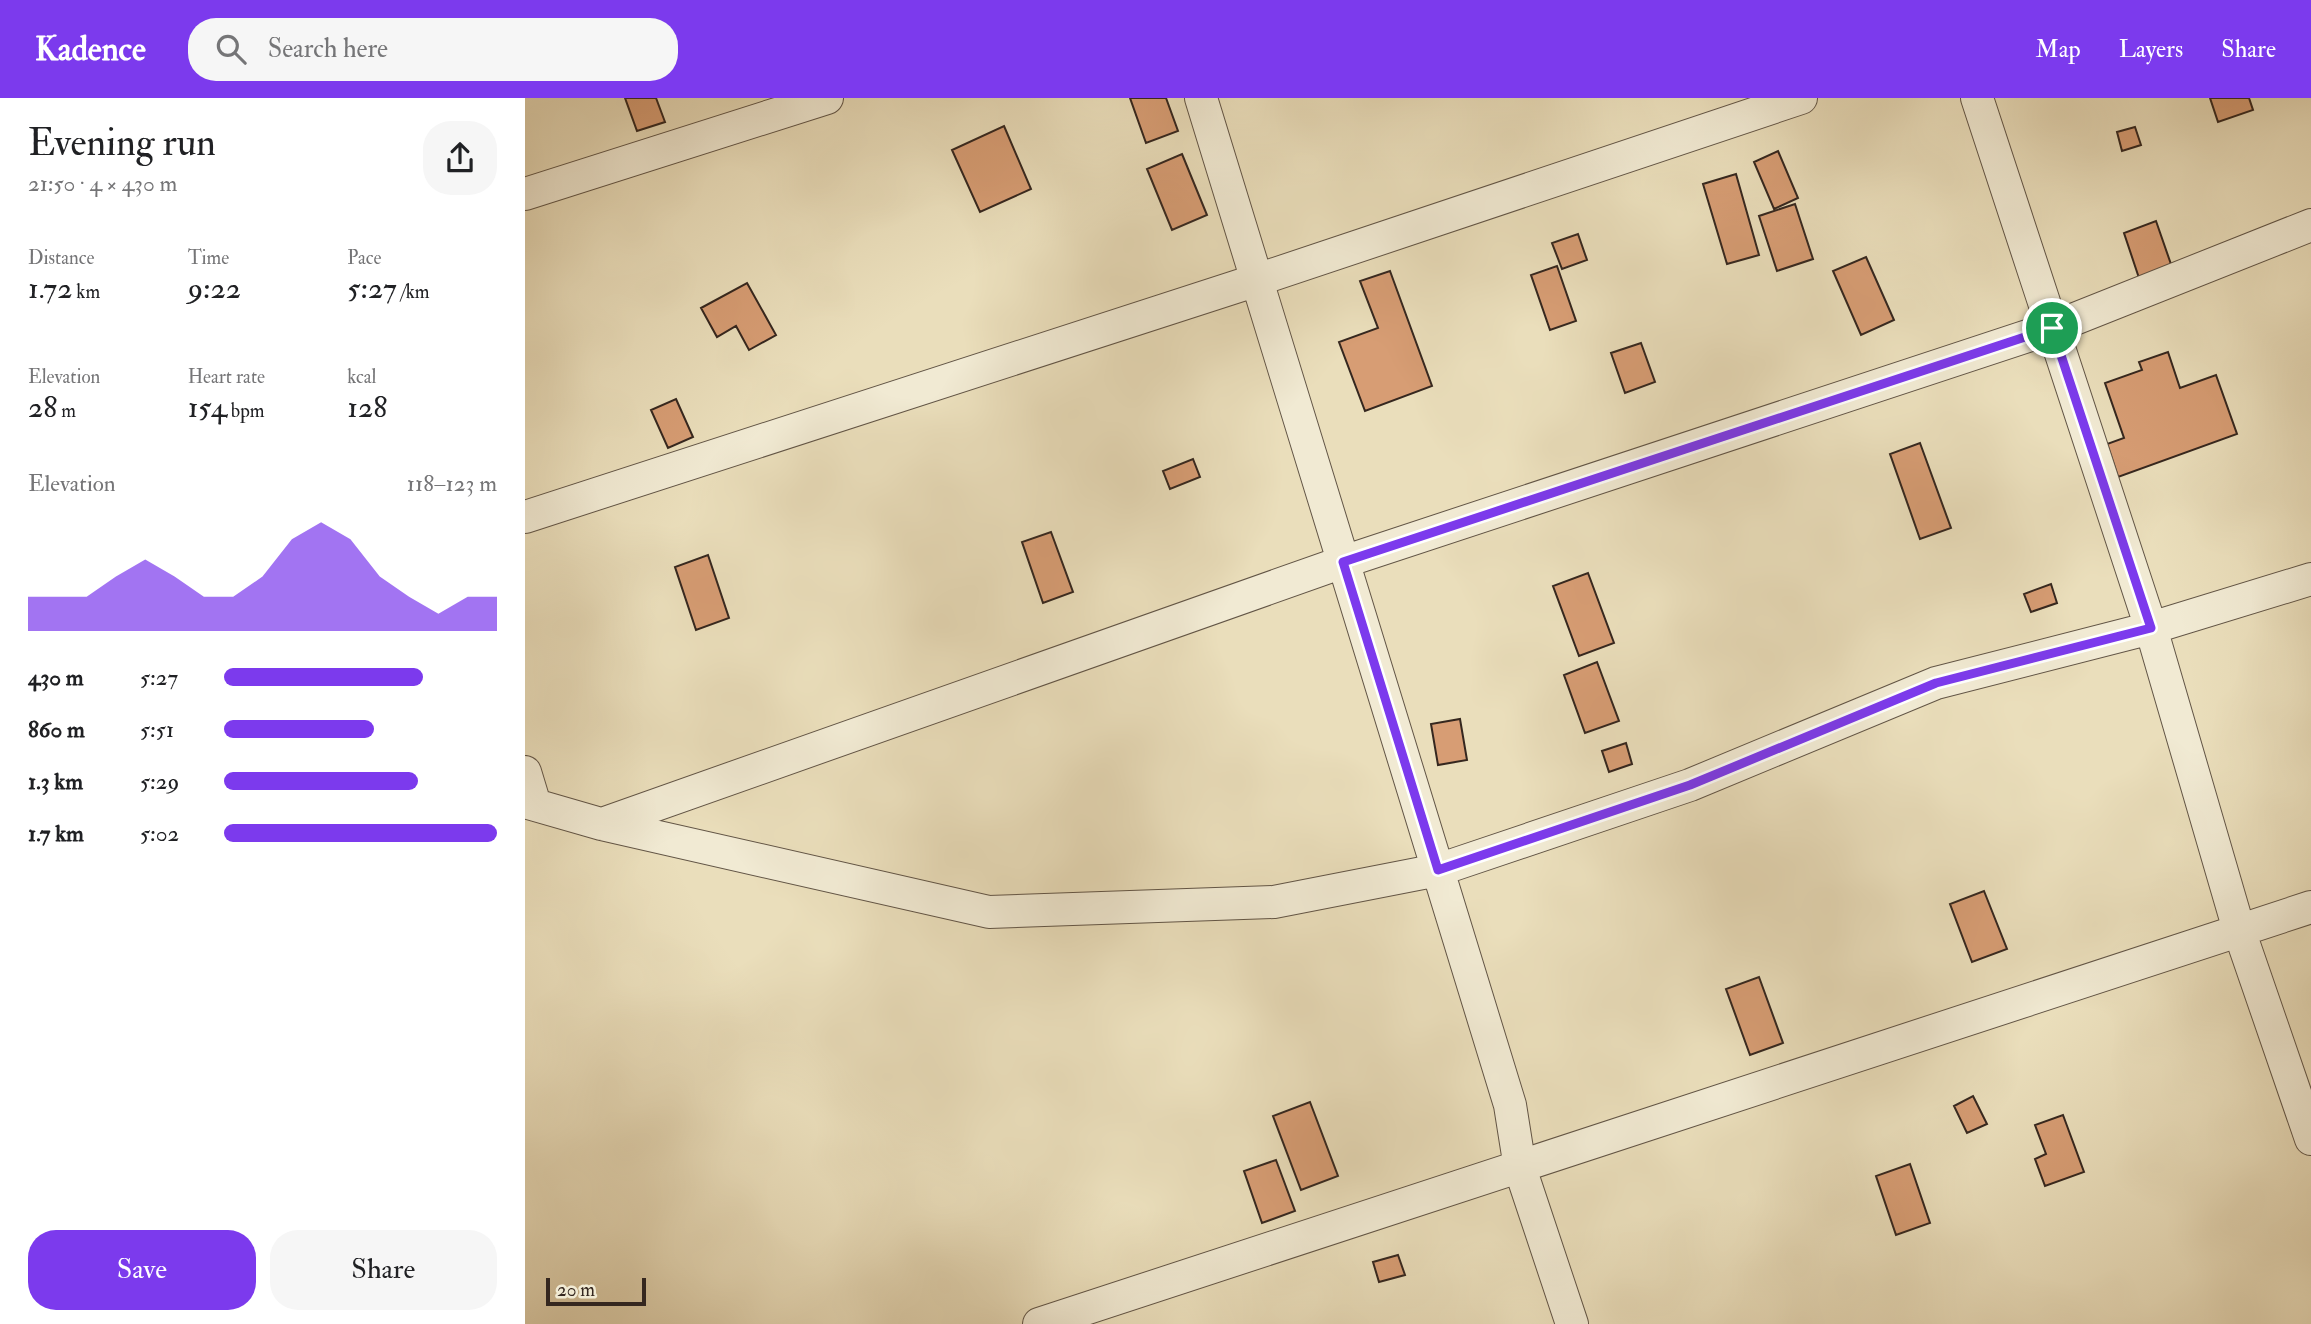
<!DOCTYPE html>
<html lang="en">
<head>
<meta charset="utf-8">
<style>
	body { margin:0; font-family:"IM FELL Double Pica",serif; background:#f6f6f6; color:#202124; height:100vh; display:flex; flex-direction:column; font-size:26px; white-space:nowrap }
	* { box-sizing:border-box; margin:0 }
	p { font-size:23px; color:#757577 }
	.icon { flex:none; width:38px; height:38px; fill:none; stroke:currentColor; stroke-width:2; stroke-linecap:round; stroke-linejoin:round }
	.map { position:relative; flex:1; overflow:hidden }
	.sheet { display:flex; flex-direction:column; background:#fff; width:525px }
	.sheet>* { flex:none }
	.scale { position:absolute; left:21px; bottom:18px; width:100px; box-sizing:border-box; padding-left:7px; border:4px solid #35271f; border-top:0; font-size:19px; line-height:24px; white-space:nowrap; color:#35271f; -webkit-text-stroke:5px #f1ead3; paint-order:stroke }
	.pin { position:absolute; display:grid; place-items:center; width:60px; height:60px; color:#fff; margin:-30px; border:4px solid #fff; border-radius:50%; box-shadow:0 2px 7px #0007 }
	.round { display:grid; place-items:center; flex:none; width:74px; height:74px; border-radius:28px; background:#f6f6f6 }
	.headline { display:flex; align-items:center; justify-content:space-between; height:119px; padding:0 28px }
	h1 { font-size:38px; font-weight:600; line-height:52px }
	.figures { display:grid; grid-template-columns:repeat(3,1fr); gap:10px; height:119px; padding:7px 28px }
	.figures div { display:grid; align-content:center }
	.figures b { font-size:30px; font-weight:600 }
	.figures small { font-size:19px; font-weight:400 }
	.figures p { font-size:19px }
	.chart { height:196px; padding:14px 28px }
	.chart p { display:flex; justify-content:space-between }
	.chart svg { width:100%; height:126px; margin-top:7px; fill:#7c3aed; opacity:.7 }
	.cta { display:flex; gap:14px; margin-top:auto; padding:14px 28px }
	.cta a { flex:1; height:80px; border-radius:28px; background:#7c3aed; color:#fff; font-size:28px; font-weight:600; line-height:80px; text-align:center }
	.cta a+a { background:#f6f6f6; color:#202124 }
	ul { padding:0 28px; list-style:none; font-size:23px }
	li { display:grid; grid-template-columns:112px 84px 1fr; align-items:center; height:52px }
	li i { height:18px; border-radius:9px; background:#7c3aed }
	header { display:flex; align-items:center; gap:42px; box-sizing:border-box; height:98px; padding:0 35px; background:#7c3aed; color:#fff }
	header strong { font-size:33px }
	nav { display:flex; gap:38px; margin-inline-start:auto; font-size:24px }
	.search { width:490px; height:63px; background:#f6f6f6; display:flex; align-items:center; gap:18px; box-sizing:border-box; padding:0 24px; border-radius:28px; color:#757577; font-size:26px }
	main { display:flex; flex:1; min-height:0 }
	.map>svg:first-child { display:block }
</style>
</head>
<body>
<header>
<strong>Kadence</strong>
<div class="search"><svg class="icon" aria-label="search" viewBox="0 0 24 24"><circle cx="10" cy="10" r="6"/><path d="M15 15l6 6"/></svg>Search here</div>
<nav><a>Map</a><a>Layers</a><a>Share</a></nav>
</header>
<main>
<section class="sheet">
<div class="headline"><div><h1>Evening run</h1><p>21:50 · 4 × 430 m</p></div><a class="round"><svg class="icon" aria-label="share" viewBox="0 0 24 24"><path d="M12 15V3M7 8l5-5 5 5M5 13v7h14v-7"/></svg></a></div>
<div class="figures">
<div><p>Distance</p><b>1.72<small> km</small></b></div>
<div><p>Time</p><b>9:22</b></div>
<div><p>Pace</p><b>5:27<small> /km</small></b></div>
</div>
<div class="figures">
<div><p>Elevation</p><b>28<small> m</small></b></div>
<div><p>Heart rate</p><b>154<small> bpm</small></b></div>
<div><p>kcal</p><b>128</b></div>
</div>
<div class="chart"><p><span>Elevation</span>118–123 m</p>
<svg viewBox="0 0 160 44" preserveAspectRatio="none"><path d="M0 44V32L10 32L20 32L30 25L40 19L50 25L60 32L70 32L80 25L90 12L100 6L110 12L120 25L130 32L140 38L150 32L160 32V44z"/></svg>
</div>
<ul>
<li><b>430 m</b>5:27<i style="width:73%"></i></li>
<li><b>860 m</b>5:51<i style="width:55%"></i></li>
<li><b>1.3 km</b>5:29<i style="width:71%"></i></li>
<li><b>1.7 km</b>5:02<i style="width:100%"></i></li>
</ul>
<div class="cta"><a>Save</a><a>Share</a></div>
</section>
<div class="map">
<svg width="1786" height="1226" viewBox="0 0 1786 1226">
	<rect width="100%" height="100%" fill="#eadebb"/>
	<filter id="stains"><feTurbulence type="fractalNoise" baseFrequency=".00286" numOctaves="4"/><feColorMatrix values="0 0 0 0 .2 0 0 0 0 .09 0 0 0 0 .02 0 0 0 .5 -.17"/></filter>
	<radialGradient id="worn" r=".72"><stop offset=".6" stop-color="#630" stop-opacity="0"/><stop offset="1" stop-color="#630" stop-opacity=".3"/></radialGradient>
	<!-- building -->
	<path fill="#d79d74" stroke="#35271f" stroke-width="2" d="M100,0h31l9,24 -28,9z
		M605,0h36l12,33 -32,12z
		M1685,0h39l4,12 -35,12z
		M479,28l27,63 -51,23 -28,-62z
		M1610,29l6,18 -19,6 -5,-19z
		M1253,53l20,47 -24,11 -20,-47z
		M657,56l25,61 -35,15 -25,-61z
		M1211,76l23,81 -32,9 -24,-80z
		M1270,106l18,55 -36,12 -18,-55z
		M1631,123l17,49 -33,11 -16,-48z
		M1053,136l9,26 -25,9 -10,-26z
		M1341,159l28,63 -33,15 -28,-64z
		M1032,168l19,55 -26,9 -19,-55z
		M865,173l42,115 -67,25 -26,-69 39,-14 -18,-47z
		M222,185l29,52 -27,15 -13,-24 -19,11 -16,-29z
		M1116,245l14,39 -30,11 -14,-40z
		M1643,254l12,36 36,-13 21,59 -119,43 -11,-33 17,-6 -19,-55 37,-13 -3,-8z
		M151,301l17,38 -25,11 -17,-38z
		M1395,345l31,85 -31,11 -30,-85z
		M668,361l7,18 -30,12 -7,-18z
		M526,434l22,60 -30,11 -21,-61z
		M183,457l21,63 -33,12 -21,-63z
		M1063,475l26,70 -35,13 -26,-70z
		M1526,486l6,19 -26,9 -7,-18z
		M1072,564l22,59 -34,12 -21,-58z
		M935,621l7,41 -29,5 -7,-41z
		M1101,645l6,21 -23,8 -7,-21z
		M1459,793l23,58 -35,13 -22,-58z
		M1234,879l24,66 -33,12 -24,-66z
		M1448,998l14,28 -20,9 -13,-27z
		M785,1004l28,74 -37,14 -28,-74z
		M1538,1017l21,57 -39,14 -10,-27 11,-5 -11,-29z
		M751,1062l19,51 -33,12 -18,-52z
		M1385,1066l20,59 -34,12 -20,-59z
		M873,1157l7,20 -26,7 -6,-20z"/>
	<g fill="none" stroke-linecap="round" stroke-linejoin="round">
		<!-- minor casing -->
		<g stroke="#625546" stroke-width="34">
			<path id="minor" d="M676,0l309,1007 10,63 52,156
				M1452,0l174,530 88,302 72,209
				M0,96l302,-96
				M0,419l732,-237 544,-182
				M0,674l10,33
				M0,704l76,22 388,88 285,-10 164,-32 252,-85 246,-102 215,-55 160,-49
				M77,726l741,-262 709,-234 259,-103
				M514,1226l1272,-417"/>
		</g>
		<!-- minor -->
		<use href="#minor" stroke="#f1ead3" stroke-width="32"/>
	</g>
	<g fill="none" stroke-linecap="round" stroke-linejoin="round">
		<!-- route casing -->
		<g stroke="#fff" stroke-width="14">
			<path id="route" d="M1527,230l99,300 -215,55 -246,102 -252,85 -95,-308z"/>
		</g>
		<!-- route -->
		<use href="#route" stroke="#7c3aed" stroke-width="9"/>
	</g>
	<rect width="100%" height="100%" filter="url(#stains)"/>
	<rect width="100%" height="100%" fill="url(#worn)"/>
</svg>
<div class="scale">20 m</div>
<div class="pin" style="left:1527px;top:230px;background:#1e9e55"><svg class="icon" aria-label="arrive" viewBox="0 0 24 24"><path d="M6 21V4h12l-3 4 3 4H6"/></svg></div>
</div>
</main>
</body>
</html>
